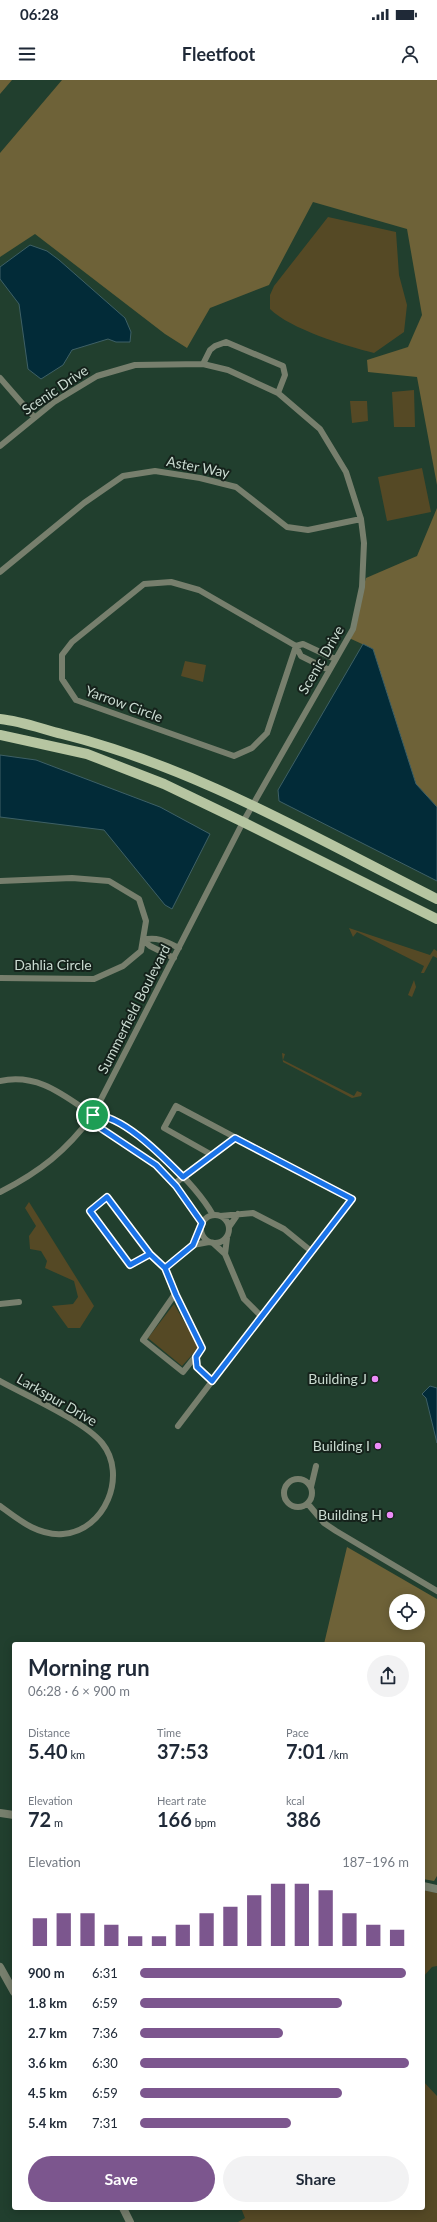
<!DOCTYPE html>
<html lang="en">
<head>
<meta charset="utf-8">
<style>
	body { margin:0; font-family:Lato,sans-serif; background:#f2f2f3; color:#1f2937; height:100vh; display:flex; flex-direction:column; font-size:15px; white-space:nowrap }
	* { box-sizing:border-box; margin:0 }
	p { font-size:13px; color:#747a83 }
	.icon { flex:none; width:22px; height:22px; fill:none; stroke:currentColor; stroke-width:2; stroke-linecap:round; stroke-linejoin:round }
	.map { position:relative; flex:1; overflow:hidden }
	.details { position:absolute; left:12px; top:1562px; width:413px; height:568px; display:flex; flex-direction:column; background:#fff; border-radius:4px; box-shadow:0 2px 10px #0003 }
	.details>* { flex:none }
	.buttons { position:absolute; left:389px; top:1514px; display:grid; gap:8px }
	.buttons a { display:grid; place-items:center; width:36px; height:36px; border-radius:50%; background:#fff; box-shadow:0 2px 10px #0003; font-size:20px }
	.pin { position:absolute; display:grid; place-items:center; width:34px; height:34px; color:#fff; margin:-17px; border:2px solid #fff; border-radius:50%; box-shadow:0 1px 4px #0007 }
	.round { display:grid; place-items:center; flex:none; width:42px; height:42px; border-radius:21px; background:#f2f2f3 }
	.overview { display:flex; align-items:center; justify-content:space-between; height:68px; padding:0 16px }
	h1 { font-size:22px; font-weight:700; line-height:30px }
	.figures { display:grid; grid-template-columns:repeat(3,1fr); gap:6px; height:68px; padding:4px 16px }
	.figures div { display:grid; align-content:center }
	.figures b { font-size:20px; font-weight:700 }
	.figures small { font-size:11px; font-weight:400 }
	.figures p { font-size:11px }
	.chart { height:112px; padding:8px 16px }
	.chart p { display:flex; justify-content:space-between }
	.chart svg { width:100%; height:72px; margin-top:4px; stroke:#7c568e; stroke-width:6 }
	.cta { display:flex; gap:8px; margin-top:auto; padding:8px 16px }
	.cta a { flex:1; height:46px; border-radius:24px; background:#7c568e; color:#fff; font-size:16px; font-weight:700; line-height:46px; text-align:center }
	.cta a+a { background:#f2f2f3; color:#1f2937 }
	ul { padding:0 16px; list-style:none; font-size:13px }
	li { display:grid; grid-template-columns:64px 48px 1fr; align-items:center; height:30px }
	li i { height:10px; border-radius:5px; background:#7c568e }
	.status { display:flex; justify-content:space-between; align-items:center; height:28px; padding:0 20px; background:#fff; direction:ltr }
	.status svg { height:11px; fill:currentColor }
	header { display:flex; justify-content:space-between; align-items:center; height:52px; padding:0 16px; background:#fff; font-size:18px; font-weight:700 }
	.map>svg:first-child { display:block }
</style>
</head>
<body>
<div class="status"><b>06:28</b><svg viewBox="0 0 49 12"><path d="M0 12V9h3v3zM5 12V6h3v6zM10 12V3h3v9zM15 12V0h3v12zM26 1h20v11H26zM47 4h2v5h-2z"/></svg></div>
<header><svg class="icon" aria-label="menu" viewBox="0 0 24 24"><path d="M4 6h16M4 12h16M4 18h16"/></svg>Fleetfoot<svg class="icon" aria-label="person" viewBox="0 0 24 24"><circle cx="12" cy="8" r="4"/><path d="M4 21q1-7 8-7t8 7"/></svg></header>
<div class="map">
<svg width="437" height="2142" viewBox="0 0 437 2142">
	<rect width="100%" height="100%" fill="#213f2e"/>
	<!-- green -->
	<path fill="#554925" d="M328,137l68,15 3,43 8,30 -3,27 -30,21c-28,-7 -84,-24 -104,-44v-14l4,-9z
		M414,310l1,37h-21l-2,-35z
		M350,321h17l1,20 -16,2z
		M422,388l9,44 -44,9 -9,-44z
		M185,581l21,4 -3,17 -22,-6z
		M349,848l81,27 4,-6 3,2v7l-4,-2 -9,17h-3l3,-7 -67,-34 -4,5z
		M414,900l2,7 -4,10 -4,-2z
		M282,973l3,1 -2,6 71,36 3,-5 5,2 -1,3 -9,2 -69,-36z
		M29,1122l65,104 -14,22h-12l-16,-22 21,-2 5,-7 -4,-16 -29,-13 2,-7 -6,-10 -11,-2 -1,-13 7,-10 -11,-18z
		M174,1224l25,43 -17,19 -34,-28z
		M423,1810l14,3v73l-5,1 -9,10z
		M423,2001l14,15v126h-199l7,-4 -4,-10h182z"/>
	<!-- forest -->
	<path fill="#6e6238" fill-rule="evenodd" d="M0,0h12l-12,14z
		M62,0h375v405l-20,-108 -49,-5 -1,-12 41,-13 14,-32 -15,-86 -94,-27 -44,83 -59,23 -23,40 -22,-14 -130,-100 -35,23v-104z
		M437,428v299l-21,-23 -43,-135 -24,-11 17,-60 51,-22z
		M347,1467l90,52v277l-3,5 -11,-2v-235h-99zM396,1521h22v22h-22z"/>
	<!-- water -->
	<path fill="#022b38" stroke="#3e6066" d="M30,165l17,6 12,9 66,58 6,14 -1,10h-14l-8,-3 -36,11 -9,15 -22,14 -13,-10 -9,-65 -19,-25v-12z
		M363,564l10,5 43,135 21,23v74l-158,-80 -1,-11z
		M0,675l36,5 124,47 50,27 -38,75 -7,-4 -61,-75 -104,-13z
		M430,1306l7,2v55l-11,-45 -4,-4z"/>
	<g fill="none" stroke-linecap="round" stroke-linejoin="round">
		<!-- minor -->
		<path stroke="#777f6d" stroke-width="6" d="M203,284l7,-14 5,-4 11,-4 57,24 2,9 -7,18
			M0,298l34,39
			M0,366l54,-44 43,-26 38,-11 68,-1 25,6 50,23 42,36 26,43 15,47 3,24 -2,44 -9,42 -110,193 -150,293c-27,36 -53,57 -93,77
			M0,492l84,-69 39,-27 32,-5 45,7 36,9 51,40 21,3 53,-11
			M296,566l-29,87 -15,15 -18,8 -158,-56 -14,-21v-24l10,-13 72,-58 27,-2 28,8 97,56 5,10 28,14
			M296,566l7,-2 32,15
			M0,801l72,-3 37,3 30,18 7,22 -5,30 -18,15 -29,13 -94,-1
			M174,878l-24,-12 -7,-6c14,-4 24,2 36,8
			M0,1001c38,-8 63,14 93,34
			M93,1035c4,0 9,-1 12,1 34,14 90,67 108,99
			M93,1035l3,10 60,40 20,21 26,37
			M212,1075l23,-17
			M174,1104l38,-29 -48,-27 12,-22 176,93 -41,52 -27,-22 -31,-16 -33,3
			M201 1149a14 14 0 1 1 28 0a14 14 0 1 1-28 0Z
			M229,1147l9,-13
			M227,1158l-2,16 19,45 17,17
			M213,1163l12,11
			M193,1165l16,-3
			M151,1174l-21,11 -40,-54 17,-14 44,57 14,14
			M175,1214l27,54 -19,24 -40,-32z
			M176,1215l-11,-27 28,-23 8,-14
			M0,1224l19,-2
			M197,1277v10l15,14
			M0,1301c27,15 84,40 102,62 26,32 3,88 -39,91 -25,2 -44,-14 -63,-28
			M178,1346l133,-175
			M284 1413a14 14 0 1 1 28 0a14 14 0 1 1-28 0Z
			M311,1407l5,-21
			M308,1424l16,19 12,8 101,60"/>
		<!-- tertiary -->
		<path stroke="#777f6d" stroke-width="8" d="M0,1733l14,2
			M423,1806l14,3
			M0,1887l14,25
			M123,2128l7,14"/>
		<!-- primary -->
		<path stroke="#b6c5a1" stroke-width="10" d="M0,639c21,2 42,10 62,15 133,33 253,104 375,165
			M0,655l87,19 77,30 79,38 194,97"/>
	</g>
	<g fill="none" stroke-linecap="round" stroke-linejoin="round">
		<!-- route casing -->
		<g stroke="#fff" stroke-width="8">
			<path id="route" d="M93,1035l3,10 60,40 20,21 26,37 -9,22 -28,23 -15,-14 -20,11 -40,-54 17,-14 43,57 15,14 11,27 26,53 -6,9 1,10 15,14 140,-182 -117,-61 -52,39c-20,-20 -61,-63 -90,-62"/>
		</g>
		<!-- route -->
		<use href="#route" stroke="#1a73e8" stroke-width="5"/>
	</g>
	<!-- markers -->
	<g fill="#ed8cf9" stroke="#15221b" stroke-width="1.5">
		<circle cx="375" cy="1299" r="4"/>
		<circle cx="378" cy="1366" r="4"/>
		<circle cx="390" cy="1435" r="4"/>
	</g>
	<g text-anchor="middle" stroke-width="4" stroke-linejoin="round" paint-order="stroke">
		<!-- street labels -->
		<g font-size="14" fill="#cadbd1" stroke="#15221b">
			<text transform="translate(55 310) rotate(-34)" y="5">Scenic Drive</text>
			<text transform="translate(198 387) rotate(11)" y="5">Aster Way</text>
			<text transform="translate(321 580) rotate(-60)" y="5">Scenic Drive</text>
			<text transform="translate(124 624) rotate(20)" y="5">Yarrow Circle</text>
			<text x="53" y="890">Dahlia Circle</text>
			<text transform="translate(134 929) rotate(-63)" y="5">Summerfield Boulevard</text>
			<text transform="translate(57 1320) rotate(30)" y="5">Larkspur Drive</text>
		</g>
		<!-- poi labels -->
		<g font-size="14" fill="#cadbd1" stroke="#15221b" text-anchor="end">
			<text x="367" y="1304">Building J</text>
			<text x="370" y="1371">Building I</text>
			<text x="382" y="1440">Building H</text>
		</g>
	</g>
</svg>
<div class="buttons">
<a><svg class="icon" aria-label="locate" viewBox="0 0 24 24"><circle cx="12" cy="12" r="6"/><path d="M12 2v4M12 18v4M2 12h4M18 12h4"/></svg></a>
</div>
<div class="pin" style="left:93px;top:1035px;background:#1e9e55"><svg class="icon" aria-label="arrive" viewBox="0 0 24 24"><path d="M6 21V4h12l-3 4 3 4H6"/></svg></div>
<section class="details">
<div class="overview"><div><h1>Morning run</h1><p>06:28 · 6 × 900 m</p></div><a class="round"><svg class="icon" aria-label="share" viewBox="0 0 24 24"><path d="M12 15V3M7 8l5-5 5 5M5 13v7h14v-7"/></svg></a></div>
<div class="figures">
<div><p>Distance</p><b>5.40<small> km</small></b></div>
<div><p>Time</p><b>37:53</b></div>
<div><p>Pace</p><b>7:01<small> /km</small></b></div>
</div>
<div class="figures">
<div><p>Elevation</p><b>72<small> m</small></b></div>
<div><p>Heart rate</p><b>166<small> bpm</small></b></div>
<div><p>kcal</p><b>386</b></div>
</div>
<div class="chart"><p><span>Elevation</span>187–196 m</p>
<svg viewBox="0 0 160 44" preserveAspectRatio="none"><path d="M5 44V27M15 44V24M25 44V24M35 44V31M45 44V38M55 44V38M65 44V31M75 44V24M85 44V20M95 44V13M105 44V6M115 44V6M125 44V10M135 44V24M145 44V31M155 44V34"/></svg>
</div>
<ul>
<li><b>900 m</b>6:31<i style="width:99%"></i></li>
<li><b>1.8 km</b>6:59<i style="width:75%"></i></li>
<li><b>2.7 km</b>7:36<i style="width:53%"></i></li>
<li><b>3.6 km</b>6:30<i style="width:100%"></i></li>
<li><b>4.5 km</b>6:59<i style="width:75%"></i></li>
<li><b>5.4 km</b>7:31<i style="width:56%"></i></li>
</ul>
<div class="cta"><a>Save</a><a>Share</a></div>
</section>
</div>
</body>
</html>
